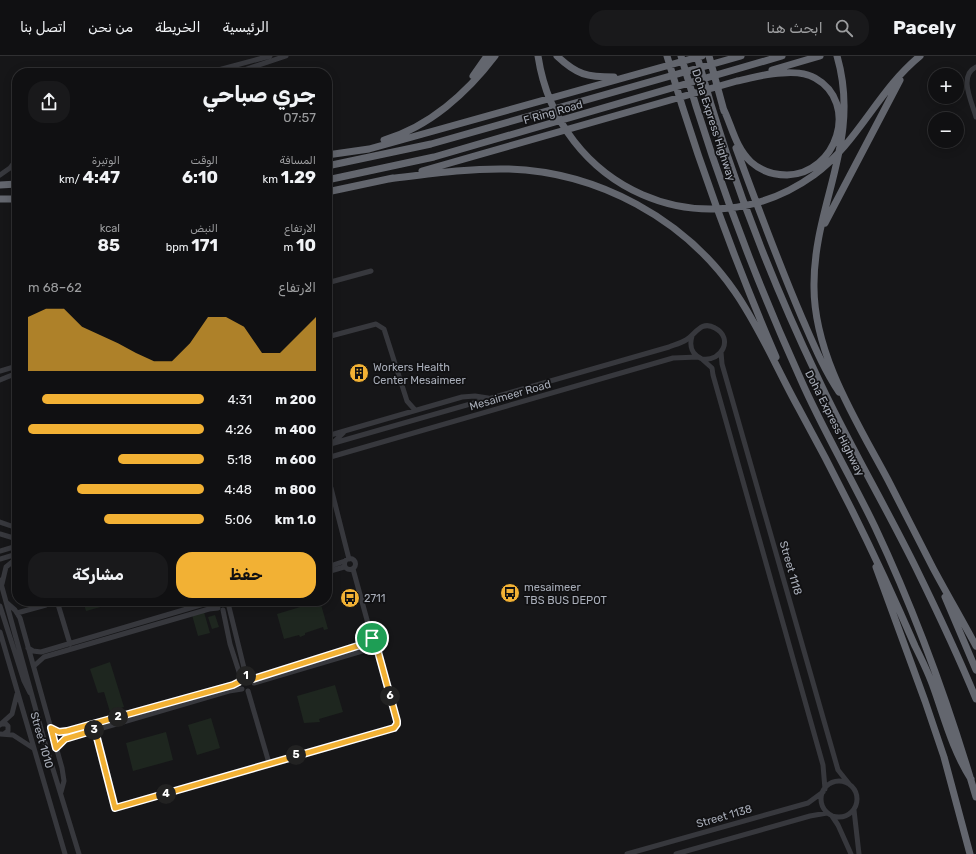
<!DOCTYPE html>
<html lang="ar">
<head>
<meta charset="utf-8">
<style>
	body { margin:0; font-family:Rubik,"Noto Naskh Arabic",sans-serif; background:#19191b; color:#f1f3f6; direction:rtl; height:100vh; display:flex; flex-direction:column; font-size:15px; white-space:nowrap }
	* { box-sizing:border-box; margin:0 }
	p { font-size:13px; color:#9c9d9f }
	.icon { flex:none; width:22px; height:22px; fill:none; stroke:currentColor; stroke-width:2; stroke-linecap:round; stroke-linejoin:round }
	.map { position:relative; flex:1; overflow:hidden; direction:ltr }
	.sheet { position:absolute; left:12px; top:12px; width:320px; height:538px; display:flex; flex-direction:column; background:#101012; border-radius:16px; box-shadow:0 2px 10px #0003,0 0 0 1px #303032; direction:rtl }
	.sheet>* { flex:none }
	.controls { position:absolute; left:928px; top:12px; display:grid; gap:8px }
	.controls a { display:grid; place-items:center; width:36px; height:36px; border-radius:50%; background:#101012; box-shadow:0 2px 10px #0003,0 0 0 1px #303032; font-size:20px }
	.pin { position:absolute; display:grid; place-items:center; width:34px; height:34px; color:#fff; margin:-17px; border:2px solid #fff; border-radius:50%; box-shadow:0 1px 4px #0007 }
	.km { position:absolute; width:20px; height:20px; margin:-10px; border-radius:50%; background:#222; color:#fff; font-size:11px; line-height:20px; text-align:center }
	.round { display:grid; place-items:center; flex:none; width:42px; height:42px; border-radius:16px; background:#19191b }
	.headline { display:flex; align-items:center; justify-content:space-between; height:68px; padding:0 16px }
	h1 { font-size:22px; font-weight:700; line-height:30px }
	.metrics { display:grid; grid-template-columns:repeat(3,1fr); gap:6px; height:68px; padding:4px 16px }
	.metrics div { display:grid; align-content:center }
	.metrics b { font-size:17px; font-weight:700 }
	.metrics small { font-size:11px; font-weight:400 }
	.metrics p { font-size:11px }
	.chart { height:112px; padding:8px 16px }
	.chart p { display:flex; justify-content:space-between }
	.chart svg { width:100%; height:72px; margin-top:4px; fill:#f2b134; opacity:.7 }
	.primary-button { display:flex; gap:8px; margin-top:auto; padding:8px 16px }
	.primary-button a { flex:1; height:46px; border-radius:16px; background:#f2b134; color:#111; font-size:16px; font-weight:700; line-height:46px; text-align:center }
	.primary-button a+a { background:#19191b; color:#f1f3f6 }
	ul { padding:0 16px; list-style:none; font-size:13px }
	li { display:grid; grid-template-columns:64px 48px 1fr; align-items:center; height:30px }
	li i { height:10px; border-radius:5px; background:#f2b134 }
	header { display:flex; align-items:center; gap:24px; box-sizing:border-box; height:56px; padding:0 20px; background:#101012; border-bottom:1px solid #303032 }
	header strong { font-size:19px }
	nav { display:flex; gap:22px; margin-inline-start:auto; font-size:14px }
	.search { width:280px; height:36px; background:#19191b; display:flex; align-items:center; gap:10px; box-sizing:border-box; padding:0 14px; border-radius:16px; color:#9c9d9f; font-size:15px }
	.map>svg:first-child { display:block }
</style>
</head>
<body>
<header>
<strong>Pacely</strong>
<div class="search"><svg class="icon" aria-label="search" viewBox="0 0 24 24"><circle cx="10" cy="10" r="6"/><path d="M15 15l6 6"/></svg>ابحث هنا</div>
<nav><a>الرئيسية</a><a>الخريطة</a><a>من نحن</a><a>اتصل بنا</a></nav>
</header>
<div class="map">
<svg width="976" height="798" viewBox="0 0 976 798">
	<rect width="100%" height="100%" fill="#161618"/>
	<!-- green -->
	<path fill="#1e261f" d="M83,545h39l-36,10z
		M320,545l8,28 -4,1 -1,-3 -18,6v2l-5,2 -1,-2 -15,4 -7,-25z
		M204,556l6,21 -12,3 -6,-21z
		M215,559l4,12 -7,2 -4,-12z
		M110,606l14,45 -14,5 -6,-20 -6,1 -8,-24z
		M335,629l8,27 -24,7 1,3 -16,1 -7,-27z
		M211,662l9,30 -23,7 -9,-30z
		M166,676l7,28 -40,11 -7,-28z"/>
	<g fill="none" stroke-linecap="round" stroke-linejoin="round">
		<!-- minor -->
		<path stroke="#37383d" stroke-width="5" d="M976,11c-18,9 -4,35 0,50
			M207,17l63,-17
			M235,17l51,-17
			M0,119l10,-7 7,-9
			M327,227l44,-12
			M327,281l49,-13 8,5 23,72 8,9
			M721,296l1,12 116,406 12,15
			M703,304l9,8 1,7 110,390 2,24
			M0,315l17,-5
			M0,324l17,-7
			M327,380l135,-39 13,-1 13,2
			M332,388l13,-13
			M327,389l342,-98c5,-2 12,-4 17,-7 10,-6 15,-20 29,-12 19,10 7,34 -13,31 -10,-4 -13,-13 -10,-23
			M327,402l346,-100 25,-1
			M327,428l4,4 18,71
			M0,466l17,6
			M0,478l17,5
			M0,495l17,-5
			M344.5 508a5.5 5.5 0 1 1 11 0a5.5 5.5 0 1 1-11 0Z
			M0,503l17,-5
			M327,511l18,-6
			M353,513l19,69
			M327,516l17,-5
			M0,524l45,163 34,111
			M2,528l4,-17 11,-9
			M57,545l13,43
			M7,547l8,7 5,8 42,150 2,13 -3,11
			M231,547l4,-2
			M0,550l24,75 6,12
			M229,551l17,69
			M223,554l7,34 11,34
			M17,557l29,-8
			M0,576l65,222
			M366 588a6 6 0 1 1 12 0a6 6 0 1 1-12 0Z
			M28,592l5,3 8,1 173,-51
			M34,610l10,-9 165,-48 9,-1
			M253,623l114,-36
			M254,627l115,-34
			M248,635l21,72
			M2,668h4l2,2v5l-3,2
			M0,669l12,-11 5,-20
			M51,672l5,3 9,1 174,-50
			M95,674l20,78 272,-78 7,-2 3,-4v-3l-20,-73
			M0,678l13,1 20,13
			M56,692l9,-9 164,-48 13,-2
			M821 743a18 18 0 1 1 36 0a18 18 0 1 1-36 0Z
			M854,754l5,44
			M832,760l6,9 13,29
			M627,798l181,-51 15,-11
			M676,798l134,-38 17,-3"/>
		<!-- highway -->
		<path stroke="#63666e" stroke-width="7" d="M538,0c20,132 166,198 276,119 44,-32 64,-85 106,-119
			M557,0c20,19 30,21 57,21
			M667,0c30,103 67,203 109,301
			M681,0c32,111 72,218 120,324 22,50 50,97 74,147 41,87 74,178 101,270
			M697,0c30,110 71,217 120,320 30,65 67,127 99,192 21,43 42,87 60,131
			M709,0l15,55
			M837,0c25,86 -24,148 -23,231 0,68 43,135 74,193 15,29 30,59 45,88 14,26 29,52 43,78
			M772,14l48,-14
			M473,20l14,-20
			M384,84c45,-13 83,-47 111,-84
			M736,92c21,57 42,114 66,170 11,25 22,52 37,74
			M327,99l42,-6 333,-93
			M327,110l104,-22 310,-88
			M422,115l315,-90c15,-3 30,-8 45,-8 10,-1 24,0 33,5 45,25 22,96 -28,97 -13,0 -26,-4 -36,-13 -16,-15 -19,-36 -28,-54
			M389,123c40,-5 80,-11 120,-10 89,3 176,50 226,123 25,36 42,77 63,115 43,78 82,158 117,239 7,14 14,28 19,43 11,31 19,62 37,90
			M327,124l107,-23 348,-101
			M0,129l17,-1
			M327,136l66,-14
			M0,143h17
			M825,167l75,-143
			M876,511l49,134 19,56 26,97
			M945,541l31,73"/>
	</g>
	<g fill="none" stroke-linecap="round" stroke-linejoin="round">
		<!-- route casing -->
		<g stroke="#fff" stroke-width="8">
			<path id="route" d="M372,582l4,1 2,4 -1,5 20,73v3l-3,4 -279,80 -20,-78 -30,9 -9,9 -5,-20 8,4 8,-1 166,-46 6,-3 5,-6h6l3,3 114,-36z"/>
		</g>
		<!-- route -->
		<use href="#route" stroke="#f2b134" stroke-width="5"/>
	</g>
	<!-- icons -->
	<defs>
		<g id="building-disc" transform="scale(1)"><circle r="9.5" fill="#f2b134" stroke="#111113"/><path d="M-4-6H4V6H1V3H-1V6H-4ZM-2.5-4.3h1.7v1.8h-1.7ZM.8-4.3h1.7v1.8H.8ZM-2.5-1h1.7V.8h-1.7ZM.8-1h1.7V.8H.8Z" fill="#111"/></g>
		<g id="bus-disc" transform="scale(1)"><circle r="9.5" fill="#f2b134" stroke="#111113"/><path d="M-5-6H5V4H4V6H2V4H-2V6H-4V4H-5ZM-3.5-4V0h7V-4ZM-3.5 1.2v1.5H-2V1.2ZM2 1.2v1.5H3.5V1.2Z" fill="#111"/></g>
	</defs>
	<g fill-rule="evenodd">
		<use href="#building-disc" x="359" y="317"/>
		<use href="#bus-disc" x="510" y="537"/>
		<use href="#bus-disc" x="350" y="542"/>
	</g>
	<g text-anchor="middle" stroke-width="3.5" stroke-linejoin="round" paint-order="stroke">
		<!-- street labels -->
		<g font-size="11" fill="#a8adb8" stroke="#111113">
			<text transform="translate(553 56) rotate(-16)" y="4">F Ring Road</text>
			<text transform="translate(714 69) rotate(72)" y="4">Doha Express Highway</text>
			<text transform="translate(510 339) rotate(-16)" y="4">Mesaimeer Road</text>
			<text transform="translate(835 367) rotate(63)" y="4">Doha Express Highway</text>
			<text transform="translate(791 512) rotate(74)" y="4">Street 1118</text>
			<text transform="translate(42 684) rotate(74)" y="4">Street 1010</text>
			<text transform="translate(724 760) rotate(-16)" y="4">Street 1138</text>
		</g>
		<!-- poi labels -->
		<g font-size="11" fill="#a8adb8" stroke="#111113" text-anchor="start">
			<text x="373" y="315">Workers Health<tspan x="373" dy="13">Center Mesaimeer</tspan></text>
			<text x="524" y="535">mesaimeer<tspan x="524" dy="13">TBS BUS DEPOT</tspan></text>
			<text x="364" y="546">2711</text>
		</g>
	</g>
</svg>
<div class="controls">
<a>+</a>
<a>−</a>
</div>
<div class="pin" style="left:372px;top:582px;background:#1e9e55"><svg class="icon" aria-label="arrive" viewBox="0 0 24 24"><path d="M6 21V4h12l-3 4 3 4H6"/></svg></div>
<b class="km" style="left:246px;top:620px">1</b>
<b class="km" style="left:118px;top:661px">2</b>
<b class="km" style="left:94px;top:674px">3</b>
<b class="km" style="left:166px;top:738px">4</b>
<b class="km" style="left:296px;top:699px">5</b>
<b class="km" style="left:390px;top:640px">6</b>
<section class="sheet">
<div class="headline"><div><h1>جري صباحي</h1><p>07:57</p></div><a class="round"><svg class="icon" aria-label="share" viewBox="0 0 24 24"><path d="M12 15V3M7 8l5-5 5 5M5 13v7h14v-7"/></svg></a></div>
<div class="metrics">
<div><p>المسافة</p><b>1.29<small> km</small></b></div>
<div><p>الوقت</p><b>6:10</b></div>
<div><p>الوتيرة</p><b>4:47<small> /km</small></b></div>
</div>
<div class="metrics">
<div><p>الارتفاع</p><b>10<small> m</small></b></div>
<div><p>النبض</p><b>171<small> bpm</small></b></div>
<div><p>kcal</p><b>85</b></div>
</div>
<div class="chart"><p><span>الارتفاع</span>62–68 m</p>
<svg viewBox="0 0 160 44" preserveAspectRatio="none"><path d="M0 44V11L10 6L20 6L30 17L40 22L50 27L60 33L70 38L80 38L90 27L100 11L110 11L120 17L130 33L140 33L150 22L160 11V44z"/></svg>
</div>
<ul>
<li><b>200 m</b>4:31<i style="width:92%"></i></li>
<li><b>400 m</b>4:26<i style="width:100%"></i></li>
<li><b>600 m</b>5:18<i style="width:49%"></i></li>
<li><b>800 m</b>4:48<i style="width:72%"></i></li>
<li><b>1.0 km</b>5:06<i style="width:57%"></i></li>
</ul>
<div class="primary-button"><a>حفظ</a><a>مشاركة</a></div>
</section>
</div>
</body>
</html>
